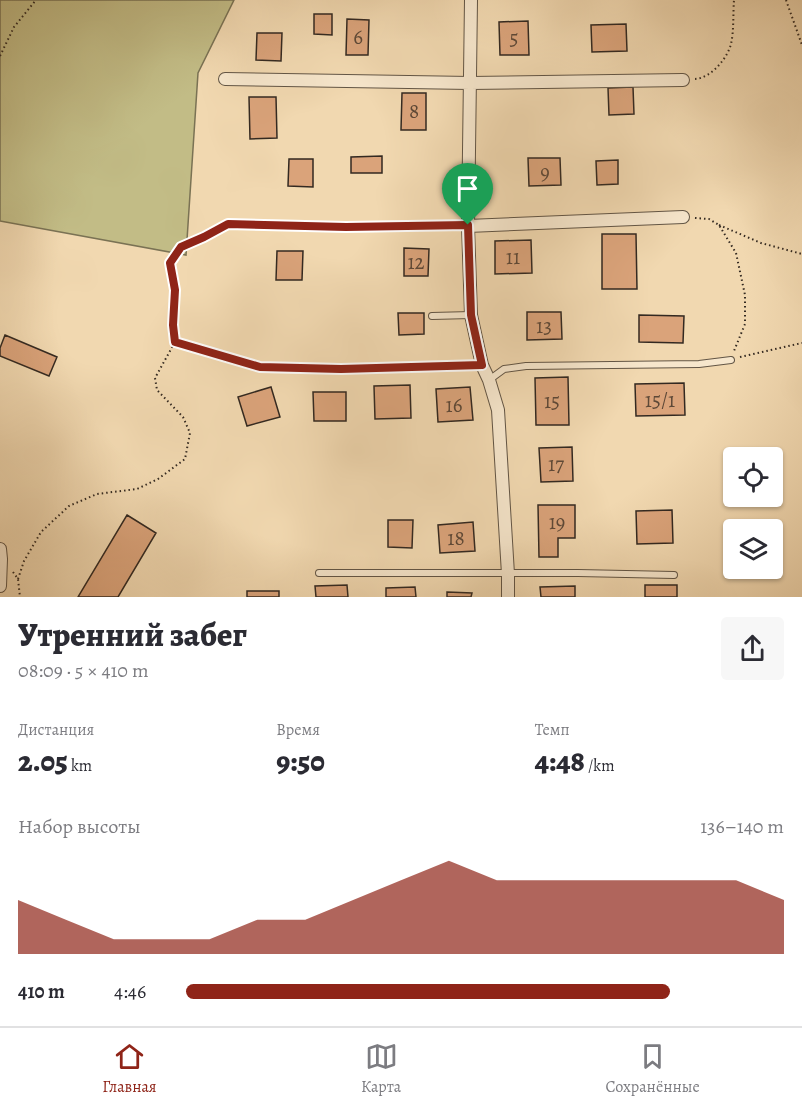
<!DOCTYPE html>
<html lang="ru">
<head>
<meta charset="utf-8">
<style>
	body { margin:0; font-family:Alegreya,serif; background:#f7f7f7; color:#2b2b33; height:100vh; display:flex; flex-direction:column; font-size:22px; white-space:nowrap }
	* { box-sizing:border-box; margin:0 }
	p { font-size:20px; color:#7c7c81 }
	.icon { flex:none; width:33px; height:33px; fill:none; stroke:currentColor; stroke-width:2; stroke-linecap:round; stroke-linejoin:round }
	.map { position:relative; height:597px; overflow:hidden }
	.details { display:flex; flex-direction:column; background:#fff; flex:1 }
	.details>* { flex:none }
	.fabs { position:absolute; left:723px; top:447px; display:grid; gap:12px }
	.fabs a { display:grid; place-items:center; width:60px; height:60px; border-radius:6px; background:#fff; box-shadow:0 2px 4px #0004; font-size:30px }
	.pin { position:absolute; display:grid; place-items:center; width:51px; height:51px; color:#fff; margin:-62px -26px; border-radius:50% 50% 50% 0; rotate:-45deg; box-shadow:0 0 6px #0007 }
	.pin .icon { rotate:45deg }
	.round { display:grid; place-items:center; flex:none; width:63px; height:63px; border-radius:6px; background:#f7f7f7 }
	.headline { display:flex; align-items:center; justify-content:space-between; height:102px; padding:0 18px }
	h1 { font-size:33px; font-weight:800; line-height:45px }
	.figures { display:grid; grid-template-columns:repeat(3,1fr); gap:9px; height:102px; padding:6px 18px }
	.figures div { display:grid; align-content:center }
	.figures b { font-size:30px; font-weight:800 }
	.figures small { font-size:16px; font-weight:400 }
	.figures p { font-size:16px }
	.chart { height:168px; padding:12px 18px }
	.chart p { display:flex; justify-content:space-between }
	.chart svg { width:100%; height:108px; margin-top:6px; fill:#8f2418; opacity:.7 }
	ul { padding:0 18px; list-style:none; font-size:20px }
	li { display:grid; grid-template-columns:96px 72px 1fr; align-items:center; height:45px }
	li i { height:15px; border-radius:8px; background:#8f2418 }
	.dock { display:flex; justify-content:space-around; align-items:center; height:84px; border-top:2px solid #e1e1e2; background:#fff; font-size:16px; color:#7c7c81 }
	.dock a { display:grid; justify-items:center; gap:3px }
	.dock .current { color:#8f2418 }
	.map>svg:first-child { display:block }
</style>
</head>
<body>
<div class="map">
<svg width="802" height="597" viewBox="0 0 802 597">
	<rect width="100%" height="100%" fill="#f1d8b0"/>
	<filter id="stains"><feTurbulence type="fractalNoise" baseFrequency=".00333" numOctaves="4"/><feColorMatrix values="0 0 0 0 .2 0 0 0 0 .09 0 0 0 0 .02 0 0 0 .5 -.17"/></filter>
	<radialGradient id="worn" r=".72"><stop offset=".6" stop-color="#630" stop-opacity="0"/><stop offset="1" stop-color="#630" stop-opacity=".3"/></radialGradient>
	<!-- green -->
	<path fill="#c2bc86" stroke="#7a7254" stroke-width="1.5" d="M0,0h234l-36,73 -12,182 -186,-34z"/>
	<!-- building -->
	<path fill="#daa37a" stroke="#332921" stroke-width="1.5" d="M314,14h18v21l-18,-1z
		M347,19l22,1 -1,35h-22z
		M528,21l1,34h-29l-1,-33z
		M626,24l1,27 -35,1 -1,-27z
		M257,33h25l-1,28 -25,-1z
		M633,87l1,27 -25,1 -1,-27z
		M402,93h24v37h-25z
		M249,97h27l1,41 -27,1z
		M382,156v17h-31v-16z
		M528,158h32l1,27 -32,1z
		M289,159h24v28l-25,-1z
		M618,160v24l-21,1 -1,-24z
		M602,234h34l1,55h-35z
		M531,240l1,33 -37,1v-33z
		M404,248l25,1 -1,27h-24z
		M277,251h26l-1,29h-26z
		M527,312h34l1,27 -35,1z
		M398,313h26v21l-25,1z
		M639,315l45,1 -1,27 -44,-1z
		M5,335l52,22 -8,19 -49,-20v-8z
		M568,377l1,48h-33l-1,-47z
		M684,383l1,32 -49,1 -1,-32z
		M410,385l1,33 -36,1 -1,-33z
		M271,387l9,30 -33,9 -9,-29z
		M470,387l3,33 -35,2 -2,-33z
		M313,392h33v29h-32z
		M572,447l1,34 -32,1 -2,-34z
		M538,505h37v33h-17v19h-19z
		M672,510l1,33 -36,1 -1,-33z
		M127,515l29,18 -38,64h-40z
		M388,520h25l-1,28 -24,-1z
		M473,522l2,29 -35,2 -2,-28z
		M347,585l1,12h-32l-1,-11z
		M645,585h32v12h-32z
		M575,586v11h-34l-1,-10z
		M415,587l1,10h-30v-9z
		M247,591h32v6h-32z
		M447,592l25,1 -1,4h-24z"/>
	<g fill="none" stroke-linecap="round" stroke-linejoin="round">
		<!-- service casing -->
		<g stroke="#625545" stroke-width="8">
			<path id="service" d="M228,224l118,3 122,-1
				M432,316l39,-1
				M282,368l59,1 141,-4
				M489,380l15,-11 22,-3 173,-2 32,-4
				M319,573h259l96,2"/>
		</g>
		<!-- minor casing -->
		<g stroke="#625545" stroke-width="14">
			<path id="minor" d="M471,0l-3,226 3,89 11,50 7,15 9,30 10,164v23
				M225,79l245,4 213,-3
				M468,226l215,-9
				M0,549l1,10 -1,27"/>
		</g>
		<!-- path -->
		<path stroke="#332921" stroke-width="2" stroke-dasharray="1.5 3" stroke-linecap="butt" d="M786,0l16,45
			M0,56l14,-29 22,-27
			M695,79c16,-1 32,-20 36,-35 3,-13 2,-31 3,-44
			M695,218l14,1 10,6 17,28 9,42v29l-11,27
			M719,225l42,18 41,11
			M175,342l-2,-17 2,-35 -5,-27 11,-16 23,-10 15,-8
			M740,357l62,-14
			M13,572l5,7 2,18
			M18,579l6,-18 17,-29 28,-26 28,-12 40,-5 21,-10 27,-20 5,-26 -7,-16 -26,-27 -2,-12 20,-36 85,25 12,1"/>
		<!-- service -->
		<use href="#service" stroke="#f6e6cc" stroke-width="6"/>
		<!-- minor -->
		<use href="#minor" stroke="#f6e6cc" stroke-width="12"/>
	</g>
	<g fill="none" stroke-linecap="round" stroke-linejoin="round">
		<!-- route casing -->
		<g stroke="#fff" stroke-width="12">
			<path id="route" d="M228,224l118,3 122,-2 3,90 11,50 -141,4 -81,-2 -85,-25 -2,-17 2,-35 -5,-27 11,-16 23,-10z"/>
		</g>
		<!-- route -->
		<use href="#route" stroke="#8f2418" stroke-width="8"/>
	</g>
	<g text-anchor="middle" stroke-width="4.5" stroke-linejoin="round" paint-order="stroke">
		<!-- number labels -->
		<g font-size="21" fill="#5d4837">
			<text x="358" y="44">6</text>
			<text x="514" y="45">5</text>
			<text x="414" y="118">8</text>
			<text x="545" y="179">9</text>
			<text x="513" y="264">11</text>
			<text x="416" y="269">12</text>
			<text x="544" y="333">13</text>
			<text x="660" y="407">15/1</text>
			<text x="552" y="408">15</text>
			<text x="454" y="412">16</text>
			<text x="556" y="471">17</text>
			<text x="557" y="529">19</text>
			<text x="456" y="545">18</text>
		</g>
	</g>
	<rect width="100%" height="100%" filter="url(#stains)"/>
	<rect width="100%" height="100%" fill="url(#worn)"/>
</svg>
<div class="fabs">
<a><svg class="icon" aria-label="locate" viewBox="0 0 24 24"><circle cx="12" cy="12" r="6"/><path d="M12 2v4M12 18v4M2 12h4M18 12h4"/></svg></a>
<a><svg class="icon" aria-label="layers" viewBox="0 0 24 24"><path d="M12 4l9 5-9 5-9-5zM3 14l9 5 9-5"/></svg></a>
</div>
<div class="pin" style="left:468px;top:225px;background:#1e9e55"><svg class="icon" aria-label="arrive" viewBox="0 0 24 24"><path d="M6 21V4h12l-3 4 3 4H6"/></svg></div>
</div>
<section class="details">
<div class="headline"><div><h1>Утренний забег</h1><p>08:09 · 5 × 410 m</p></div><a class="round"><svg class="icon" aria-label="share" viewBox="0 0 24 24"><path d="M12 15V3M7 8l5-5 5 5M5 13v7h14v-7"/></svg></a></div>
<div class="figures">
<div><p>Дистанция</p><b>2.05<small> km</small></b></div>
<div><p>Время</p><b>9:50</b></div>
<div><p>Темп</p><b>4:48<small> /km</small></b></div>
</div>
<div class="chart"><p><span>Набор высоты</span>136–140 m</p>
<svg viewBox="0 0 160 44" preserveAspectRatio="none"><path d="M0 44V22L10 30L20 38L30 38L40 38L50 30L60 30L70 22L80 14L90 6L100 14L110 14L120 14L130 14L140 14L150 14L160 22V44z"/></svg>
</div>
<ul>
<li><b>410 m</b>4:46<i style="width:81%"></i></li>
</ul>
</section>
<nav class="dock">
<a class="current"><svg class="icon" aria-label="home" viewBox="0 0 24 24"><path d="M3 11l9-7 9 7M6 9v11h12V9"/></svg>Главная</a>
<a><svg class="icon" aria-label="map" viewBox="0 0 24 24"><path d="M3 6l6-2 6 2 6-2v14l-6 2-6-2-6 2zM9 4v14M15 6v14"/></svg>Карта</a>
<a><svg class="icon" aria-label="saved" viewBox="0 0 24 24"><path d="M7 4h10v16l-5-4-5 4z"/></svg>Сохранённые</a>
</nav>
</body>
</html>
